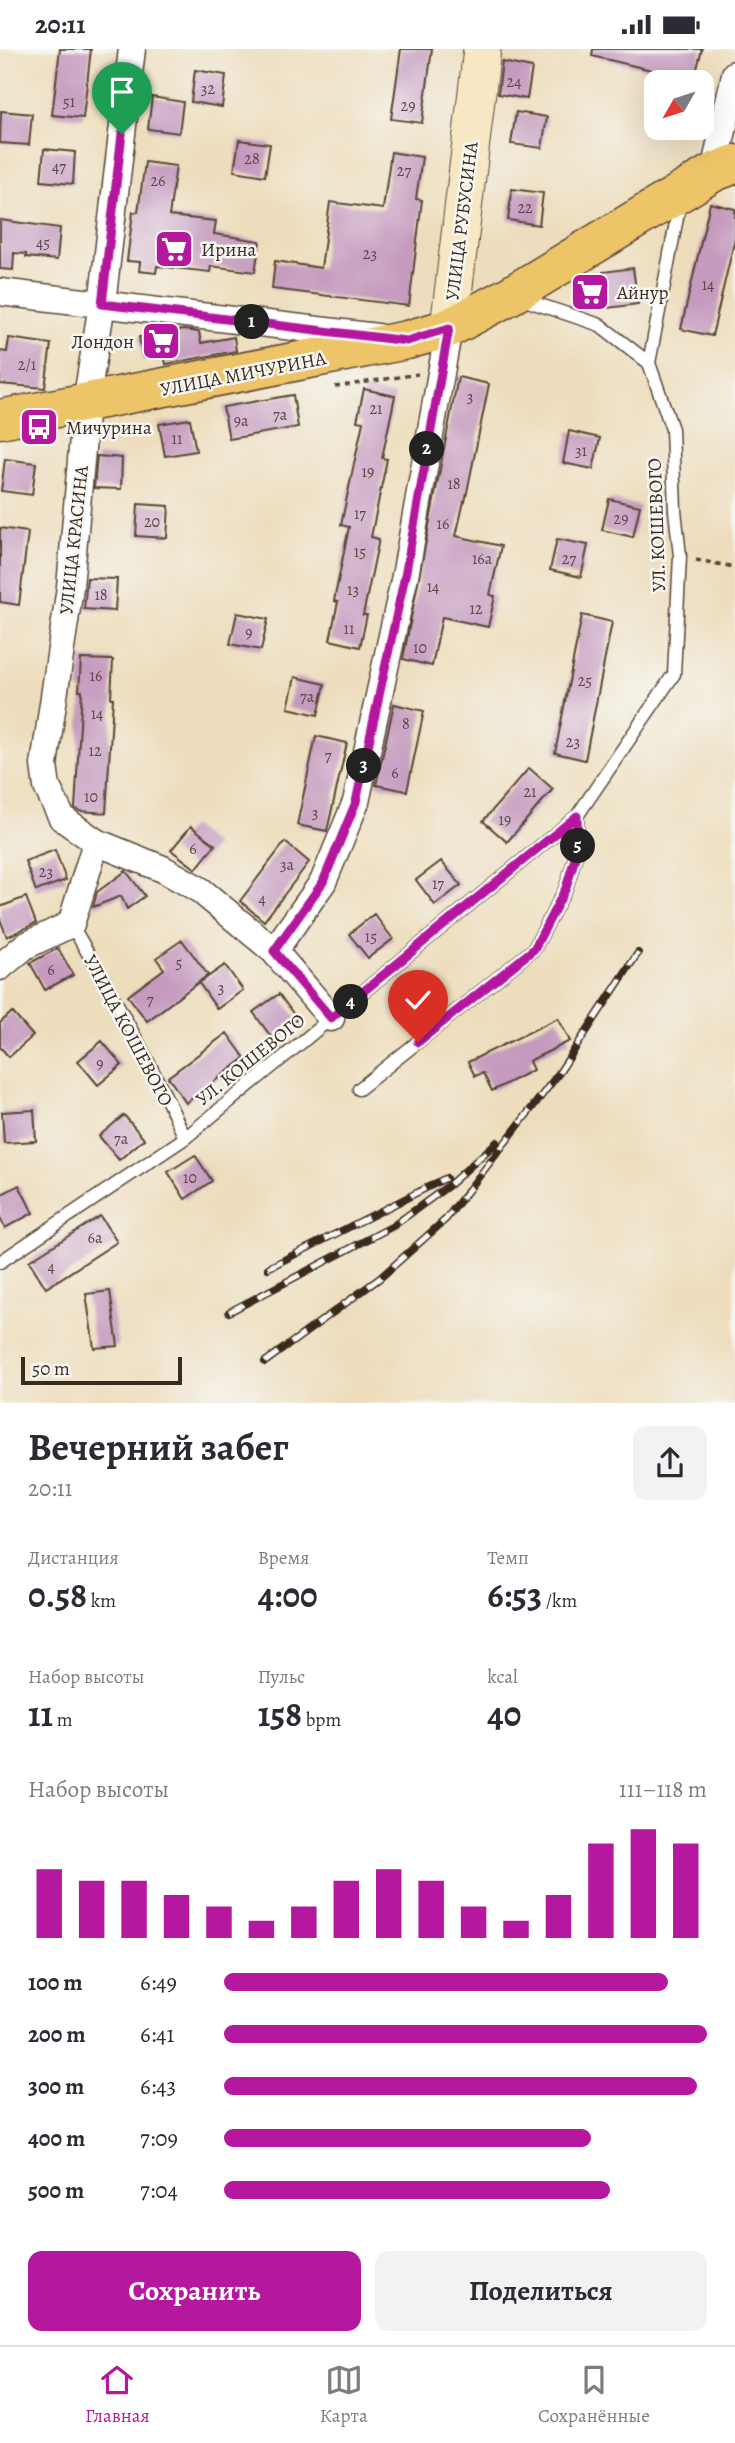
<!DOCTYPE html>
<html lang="ru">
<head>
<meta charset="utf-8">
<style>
	body { margin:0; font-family:Alegreya,serif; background:#f2f2f3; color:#2b2b33; height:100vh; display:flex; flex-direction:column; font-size:26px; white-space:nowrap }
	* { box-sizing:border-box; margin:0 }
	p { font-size:23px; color:#7c7c81 }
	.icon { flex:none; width:38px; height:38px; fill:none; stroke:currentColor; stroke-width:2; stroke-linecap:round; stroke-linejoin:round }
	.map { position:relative; height:1354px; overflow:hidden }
	.side { display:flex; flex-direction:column; background:#fff; flex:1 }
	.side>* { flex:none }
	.needle { width:46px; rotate:231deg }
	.fabs { position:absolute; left:644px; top:21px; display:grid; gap:14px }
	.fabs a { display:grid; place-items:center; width:70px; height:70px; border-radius:14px; background:#fff; box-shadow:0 7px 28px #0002; font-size:35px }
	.scale { position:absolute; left:21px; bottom:18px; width:161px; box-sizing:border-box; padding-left:7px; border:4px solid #3b2a1e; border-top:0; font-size:19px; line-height:24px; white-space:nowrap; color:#3b2a1e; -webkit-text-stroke:5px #f6f6f2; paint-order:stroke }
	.pin { position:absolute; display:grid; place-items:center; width:60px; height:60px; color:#fff; margin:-72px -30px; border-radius:50% 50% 50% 0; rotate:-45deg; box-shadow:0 0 7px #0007 }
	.pin .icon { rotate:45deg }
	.km { position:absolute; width:35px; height:35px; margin:-18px; border-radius:50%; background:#222; color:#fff; font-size:19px; line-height:35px; text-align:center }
	.round { display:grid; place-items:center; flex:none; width:74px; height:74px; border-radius:14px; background:#f2f2f3 }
	.summary { display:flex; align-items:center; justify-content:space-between; height:119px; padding:0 28px }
	h1 { font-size:38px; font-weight:700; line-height:52px }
	.stats { display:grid; grid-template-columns:repeat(3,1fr); gap:10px; height:119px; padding:7px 28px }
	.stats div { display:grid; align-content:center }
	.stats b { font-size:35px; font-weight:700 }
	.stats small { font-size:19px; font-weight:400 }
	.stats p { font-size:19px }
	.chart { height:196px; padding:14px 28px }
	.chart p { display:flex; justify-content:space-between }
	.chart svg { width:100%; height:126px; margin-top:7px; stroke:#b5179e; stroke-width:6 }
	.primary-button { display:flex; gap:14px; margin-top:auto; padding:14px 28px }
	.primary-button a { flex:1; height:80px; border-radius:14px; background:#b5179e; color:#fff; font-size:28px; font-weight:700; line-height:80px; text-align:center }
	.primary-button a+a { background:#f2f2f3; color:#2b2b33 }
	ul { padding:0 28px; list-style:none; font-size:23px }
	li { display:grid; grid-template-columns:112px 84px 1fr; align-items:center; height:52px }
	li i { height:18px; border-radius:9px; background:#b5179e }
	.status { display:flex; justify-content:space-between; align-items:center; height:49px; padding:0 35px; background:#fff; direction:ltr }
	.status svg { height:19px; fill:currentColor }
	.dock { display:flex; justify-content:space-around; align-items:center; height:98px; border-top:2px solid #e1e1e2; background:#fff; font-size:19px; color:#7c7c81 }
	.dock a { display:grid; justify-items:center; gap:4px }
	.dock .selected { color:#b5179e }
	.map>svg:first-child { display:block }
</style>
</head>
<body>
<div class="status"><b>20:11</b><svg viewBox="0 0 49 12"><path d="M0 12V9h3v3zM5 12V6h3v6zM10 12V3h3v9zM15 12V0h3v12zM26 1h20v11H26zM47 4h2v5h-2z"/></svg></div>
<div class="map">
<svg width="735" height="1355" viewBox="0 0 735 1355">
	<rect width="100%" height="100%" fill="#f6f6f2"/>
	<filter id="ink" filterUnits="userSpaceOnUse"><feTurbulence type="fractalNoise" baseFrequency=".0143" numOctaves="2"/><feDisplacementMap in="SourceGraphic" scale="14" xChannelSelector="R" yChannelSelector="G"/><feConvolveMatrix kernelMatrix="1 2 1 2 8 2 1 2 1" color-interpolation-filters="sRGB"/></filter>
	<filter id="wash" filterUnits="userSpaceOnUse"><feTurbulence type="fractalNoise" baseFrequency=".00686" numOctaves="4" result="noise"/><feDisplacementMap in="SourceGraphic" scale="28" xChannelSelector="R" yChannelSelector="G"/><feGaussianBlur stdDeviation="1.57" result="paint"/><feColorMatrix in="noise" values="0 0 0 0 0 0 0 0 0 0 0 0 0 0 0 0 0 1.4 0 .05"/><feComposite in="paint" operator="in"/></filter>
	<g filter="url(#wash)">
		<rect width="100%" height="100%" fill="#edddbc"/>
		<g id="blocks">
			<!-- building -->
			<path fill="#c59abe" d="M60,0h31l-8,69 -31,-3z
				M401,0h31l-10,74 -31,-4z
				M593,0h109l-8,31 -102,-24z
				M502,13l30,6 -5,31 -29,-5z
				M195,21l31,5 -4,32 -31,-5z
				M152,48l31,5 -4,31 -31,-4z
				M1,62l31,3 -3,31 -29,-2z
				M516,63l31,5 -5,31 -31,-4z
				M239,91l31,4 -5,32 -31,-5z
				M44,100l31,3 -2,32 -32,-3z
				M391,103l31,5 -6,42 6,1 -13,106 -137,-17 3,-28 46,7 9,-66 53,7z
				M145,113l31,4 -7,50 47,5 -2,13 46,7 -5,31 -44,-6 -1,6 -53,-6 -1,7 -17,-2 1,-9 -13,-1 6,-49h5z
				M512,140l31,4 -4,32 -31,-5z
				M710,154l25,6v29l-23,98 -31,-7z
				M0,171l60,8 -3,32 -31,-3v-3l-12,-1 -1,17 -13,-1z
				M633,219l5,36 -30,4 -5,-36z
				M183,281l16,2 2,11 33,-6 2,14 -70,13 -2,-9 -21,3 -4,-21z
				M9,289l42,6 -6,44 -45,-4v-33l7,1z
				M458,328l31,7 -24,118 -1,-1 -8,35 45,10 -11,49 5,1 -7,31 -46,-10 -10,49 -29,-7z
				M364,340l31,7 -13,62 5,1 -16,78 8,2 -16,76h4l-7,32 -30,-7 8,-38 -4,-1 15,-74 -8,-2 22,-103 -6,-1z
				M293,346l5,32 -69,12 -6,-32z
				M190,370l6,32 -31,5 -6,-32z
				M569,382l31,7 -7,31 -30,-6z
				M97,407l25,2 -1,31 -27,-1z
				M5,410l31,4 -4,32 -31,-4z
				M609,450l31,7 -7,31 -31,-7z
				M138,455l31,2 -2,32 -31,-2z
				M0,479l28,4 -9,73 -19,-3z
				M557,490l31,6 -7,32 -31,-7z
				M87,529l30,1 -2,32 -31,-2z
				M237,564l31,6 -7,31 -31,-6z
				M582,566l30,7 -27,138 -30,-7z
				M81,610l32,1 -2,38h2l-7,115 -26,-2 -5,-3 7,-117h-3z
				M295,628l30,7 -7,31 -30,-7z
				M394,655l30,7 -17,80 -31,-6z
				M316,687l31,7 -20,88 -30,-6z
				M529,719l24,21 -46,53 -24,-21z
				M191,777l24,19 -19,24 -25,-19z
				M285,793l24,20 -45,59 -24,-20z
				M55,801l11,30 -30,11 -11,-30z
				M441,812l20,24 -26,20 -19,-25z
				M126,822l19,25 -18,13 -6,-13 -28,11 4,-15z
				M26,848l10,26 -29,14 -7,-18v-12z
				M374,865l19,25 -25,19 -19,-24z
				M182,891l26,35 -61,46 -19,-25 36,-27 -8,-11z
				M58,899l15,27 -28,15 -15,-27z
				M225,916l18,25 -26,19 -18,-26z
				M279,945l18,25 -25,19 -19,-26z
				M12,963l21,24 -24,21 -9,-10v-24z
				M558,969l12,23 -41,20 4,9 -41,21 -9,-18 -8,3 -7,-14z
				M227,984l18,25 -59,45 -18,-26z
				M102,992l20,24 -24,20 -20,-24z
				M34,1061l2,31 -32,2 -2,-31z
				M124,1066l20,24 -25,21 -20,-24z
				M195,1106l17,26 -27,18 -17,-27z
				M19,1136l14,28 -28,15 -5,-10v-23z
				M100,1167l17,26 -71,46 -17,-27z
				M110,1242l8,55 -24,2 -8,-54z"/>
		</g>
	</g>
	<g filter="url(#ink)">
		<use href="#blocks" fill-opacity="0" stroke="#564536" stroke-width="2"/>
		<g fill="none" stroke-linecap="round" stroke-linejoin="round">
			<!-- lane casing -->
			<g stroke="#564536" stroke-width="15">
				<path id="lane" d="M649,314l31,-161
					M71,875c41,70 81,140 114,214
					M359,1040l175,-140 32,-61 12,-40 -1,-32
					M0,1213l185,-124 392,-322 97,-142 6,-118 -5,-46 -3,-81 -23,-66 -49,-38 -81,-27"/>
			</g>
			<!-- street casing -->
			<g stroke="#564536" stroke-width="29">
				<path id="street" d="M714,123l21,-98
					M0,243l377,45
					M96,793l67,27 37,21 74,61 57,67
					M274,902l49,-69 33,-80 50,-231 43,-243
					M0,918l25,-21 46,-22 25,-82 -34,-24 -15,-31 -3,-22 26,-178 16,-184 16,-99 30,-255"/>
			</g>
			<!-- secondary casing -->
			<g stroke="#564536" stroke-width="39">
				<path id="secondary" d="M449,279l33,-279"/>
			</g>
			<!-- primary casing -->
			<g stroke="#564536" stroke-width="41">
				<path id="primary" d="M0,370l407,-79 42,-12 62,-33 203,-123 21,-8"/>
			</g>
			<!-- path -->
			<path stroke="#564536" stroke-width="3.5" stroke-dasharray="5 5" stroke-linecap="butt" d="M335,338l83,-13
				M696,511l39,7"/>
			<!-- lane -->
			<use href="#lane" stroke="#fff" stroke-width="12"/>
			<!-- street -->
			<use href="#street" stroke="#fff" stroke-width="26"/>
			<!-- secondary -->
			<use href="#secondary" stroke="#f8e7c3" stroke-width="37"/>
			<!-- primary -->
			<use href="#primary" stroke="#eec469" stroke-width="38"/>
			<!-- rail casing -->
			<g stroke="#3b2a1e" stroke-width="8">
				<path id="rail" d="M268,1219l178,-90
					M229,1263l164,-86 55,-40 49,-44
					M265,1313l115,-84 66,-59 113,-146 79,-120"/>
			</g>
			<!-- rail -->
			<use href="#rail" stroke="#f6f6f2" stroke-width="5" stroke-dasharray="16" stroke-linecap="butt"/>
		</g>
	</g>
	<g fill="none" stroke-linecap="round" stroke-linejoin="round" filter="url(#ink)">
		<!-- route casing -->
		<g stroke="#fff" stroke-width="14">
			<path id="route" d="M122,85l-20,170 305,37 42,-13 -43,243 -50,231 -33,80 -49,69 57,67 246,-202 1,32 -12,40 -32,61 -116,93"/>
		</g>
		<!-- route -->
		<use href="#route" stroke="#b5179e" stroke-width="9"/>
	</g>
	<!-- icons -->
	<defs>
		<g id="supermarket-square" transform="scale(2.0125)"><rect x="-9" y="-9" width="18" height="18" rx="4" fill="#b5179e" stroke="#f6f6f2"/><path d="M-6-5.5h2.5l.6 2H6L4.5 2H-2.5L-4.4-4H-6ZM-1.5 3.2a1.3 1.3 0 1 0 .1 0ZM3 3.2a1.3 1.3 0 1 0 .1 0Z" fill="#fff"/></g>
		<g id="bus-square" transform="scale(2.0125)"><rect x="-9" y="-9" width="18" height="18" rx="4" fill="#b5179e" stroke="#f6f6f2"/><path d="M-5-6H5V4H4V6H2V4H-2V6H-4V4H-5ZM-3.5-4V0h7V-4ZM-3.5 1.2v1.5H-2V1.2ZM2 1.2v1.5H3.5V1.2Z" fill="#fff"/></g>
	</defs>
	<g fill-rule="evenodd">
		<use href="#supermarket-square" x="174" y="200"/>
		<use href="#supermarket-square" x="590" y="243"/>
		<use href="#supermarket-square" x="161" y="292"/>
		<use href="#bus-square" x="39" y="378"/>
	</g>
	<g text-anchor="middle" stroke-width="5" stroke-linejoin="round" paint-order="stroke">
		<!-- number labels -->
		<g font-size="16" fill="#5e4646">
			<text x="514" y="38">24</text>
			<text x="208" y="45">32</text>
			<text x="69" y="58">51</text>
			<text x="408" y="62">29</text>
			<text x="252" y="115">28</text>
			<text x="59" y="123">47</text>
			<text x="404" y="127">27</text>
			<text x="158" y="137">26</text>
			<text x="525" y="164">22</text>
			<text x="43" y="199">45</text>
			<text x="370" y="210">23</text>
			<text x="708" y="241">14</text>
			<text x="27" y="321">2/1</text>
			<text x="470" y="353">3</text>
			<text x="376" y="365">21</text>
			<text x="280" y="371">7а</text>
			<text x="241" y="377">9а</text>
			<text x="177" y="395">11</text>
			<text x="581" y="407">31</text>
			<text x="368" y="428">19</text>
			<text x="454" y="440">18</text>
			<text x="360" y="470">17</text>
			<text x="621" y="475">29</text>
			<text x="152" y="478">20</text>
			<text x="443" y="480">16</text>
			<text x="360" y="508">15</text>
			<text x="482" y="515">16а</text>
			<text x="569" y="515">27</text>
			<text x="433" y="543">14</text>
			<text x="353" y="546">13</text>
			<text x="101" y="551">18</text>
			<text x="476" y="565">12</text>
			<text x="349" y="585">11</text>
			<text x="249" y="589">9</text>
			<text x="420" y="604">10</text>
			<text x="96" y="632">16</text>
			<text x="585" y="637">25</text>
			<text x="307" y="653">7а</text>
			<text x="97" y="670">14</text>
			<text x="406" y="680">8</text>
			<text x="573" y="698">23</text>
			<text x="95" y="707">12</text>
			<text x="328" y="712">7</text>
			<text x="395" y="729">6</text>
			<text x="530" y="748">21</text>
			<text x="91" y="753">10</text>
			<text x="315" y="769">3</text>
			<text x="505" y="776">19</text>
			<text x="193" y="805">6</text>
			<text x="287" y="821">3а</text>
			<text x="46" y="828">23</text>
			<text x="438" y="840">17</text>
			<text x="262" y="855">4</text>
			<text x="371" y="893">15</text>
			<text x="179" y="919">5</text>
			<text x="51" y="926">6</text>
			<text x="221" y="944">3</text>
			<text x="150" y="956">7</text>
			<text x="100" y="1020">9</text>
			<text x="121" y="1095">7а</text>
			<text x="190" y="1134">10</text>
			<text x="95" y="1194">6а</text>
			<text x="51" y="1223">4</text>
		</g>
		<!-- street labels -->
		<g font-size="19" fill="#3b2a1e" stroke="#f6f6f2">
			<text transform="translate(461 172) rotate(-83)" y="7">УЛИЦА РУБУСИНА</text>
			<text transform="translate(243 324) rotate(-11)" y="7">УЛИЦА МИЧУРИНА</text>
			<text transform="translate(656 476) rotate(-92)" y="7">УЛ. КОШЕВОГО</text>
			<text transform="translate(73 491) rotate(-84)" y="7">УЛИЦА КРАСИНА</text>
			<text transform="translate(129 981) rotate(62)" y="7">УЛИЦА КОШЕВОГО</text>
			<text transform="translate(250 1010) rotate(-39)" y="7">УЛ. КОШЕВОГО</text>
		</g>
		<!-- poi labels -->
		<g font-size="19" fill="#3b2a1e" stroke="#f6f6f2" text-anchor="start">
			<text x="201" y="207">Ирина</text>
			<text x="617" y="250">Айнур</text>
			<text x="134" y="299" text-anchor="end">Лондон</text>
			<text x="66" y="385">Мичурина</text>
		</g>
	</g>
</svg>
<div class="fabs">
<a><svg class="needle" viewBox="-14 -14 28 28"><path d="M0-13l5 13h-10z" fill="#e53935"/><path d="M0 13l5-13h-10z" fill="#7c7c81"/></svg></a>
</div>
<div class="scale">50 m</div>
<div class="pin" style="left:122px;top:85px;background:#1e9e55"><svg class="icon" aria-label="arrive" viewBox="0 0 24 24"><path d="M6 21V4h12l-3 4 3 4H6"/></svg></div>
<div class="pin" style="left:418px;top:993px;background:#d93025"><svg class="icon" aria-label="check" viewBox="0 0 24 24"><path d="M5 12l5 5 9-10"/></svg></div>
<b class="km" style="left:252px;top:273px">1</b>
<b class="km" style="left:427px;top:400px">2</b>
<b class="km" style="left:364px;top:717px">3</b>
<b class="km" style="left:351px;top:953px">4</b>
<b class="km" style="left:578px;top:797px">5</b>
</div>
<section class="side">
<div class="summary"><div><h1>Вечерний забег</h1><p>20:11</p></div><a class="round"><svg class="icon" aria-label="share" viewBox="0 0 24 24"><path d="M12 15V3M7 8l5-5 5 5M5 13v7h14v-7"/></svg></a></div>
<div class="stats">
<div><p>Дистанция</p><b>0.58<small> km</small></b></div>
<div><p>Время</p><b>4:00</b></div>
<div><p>Темп</p><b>6:53<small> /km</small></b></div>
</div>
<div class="stats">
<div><p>Набор высоты</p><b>11<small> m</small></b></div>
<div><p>Пульс</p><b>158<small> bpm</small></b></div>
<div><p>kcal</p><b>40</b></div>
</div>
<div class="chart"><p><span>Набор высоты</span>111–118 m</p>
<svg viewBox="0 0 160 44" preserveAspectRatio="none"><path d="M5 44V20M15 44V24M25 44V24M35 44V29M45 44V33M55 44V38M65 44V33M75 44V24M85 44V20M95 44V24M105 44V33M115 44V38M125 44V29M135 44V11M145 44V6M155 44V11"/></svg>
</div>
<ul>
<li><b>100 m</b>6:49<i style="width:92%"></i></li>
<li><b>200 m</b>6:41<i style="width:100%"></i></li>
<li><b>300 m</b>6:43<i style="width:98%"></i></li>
<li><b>400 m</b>7:09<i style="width:76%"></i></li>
<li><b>500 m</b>7:04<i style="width:80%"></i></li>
</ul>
<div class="primary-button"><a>Сохранить</a><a>Поделиться</a></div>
</section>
<nav class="dock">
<a class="selected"><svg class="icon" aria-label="home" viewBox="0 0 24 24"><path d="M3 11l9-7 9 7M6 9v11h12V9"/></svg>Главная</a>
<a><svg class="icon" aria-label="map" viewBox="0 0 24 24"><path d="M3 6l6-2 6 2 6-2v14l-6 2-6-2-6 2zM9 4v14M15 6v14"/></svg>Карта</a>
<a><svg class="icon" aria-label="saved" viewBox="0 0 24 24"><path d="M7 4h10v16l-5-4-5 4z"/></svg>Сохранённые</a>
</nav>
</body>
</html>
